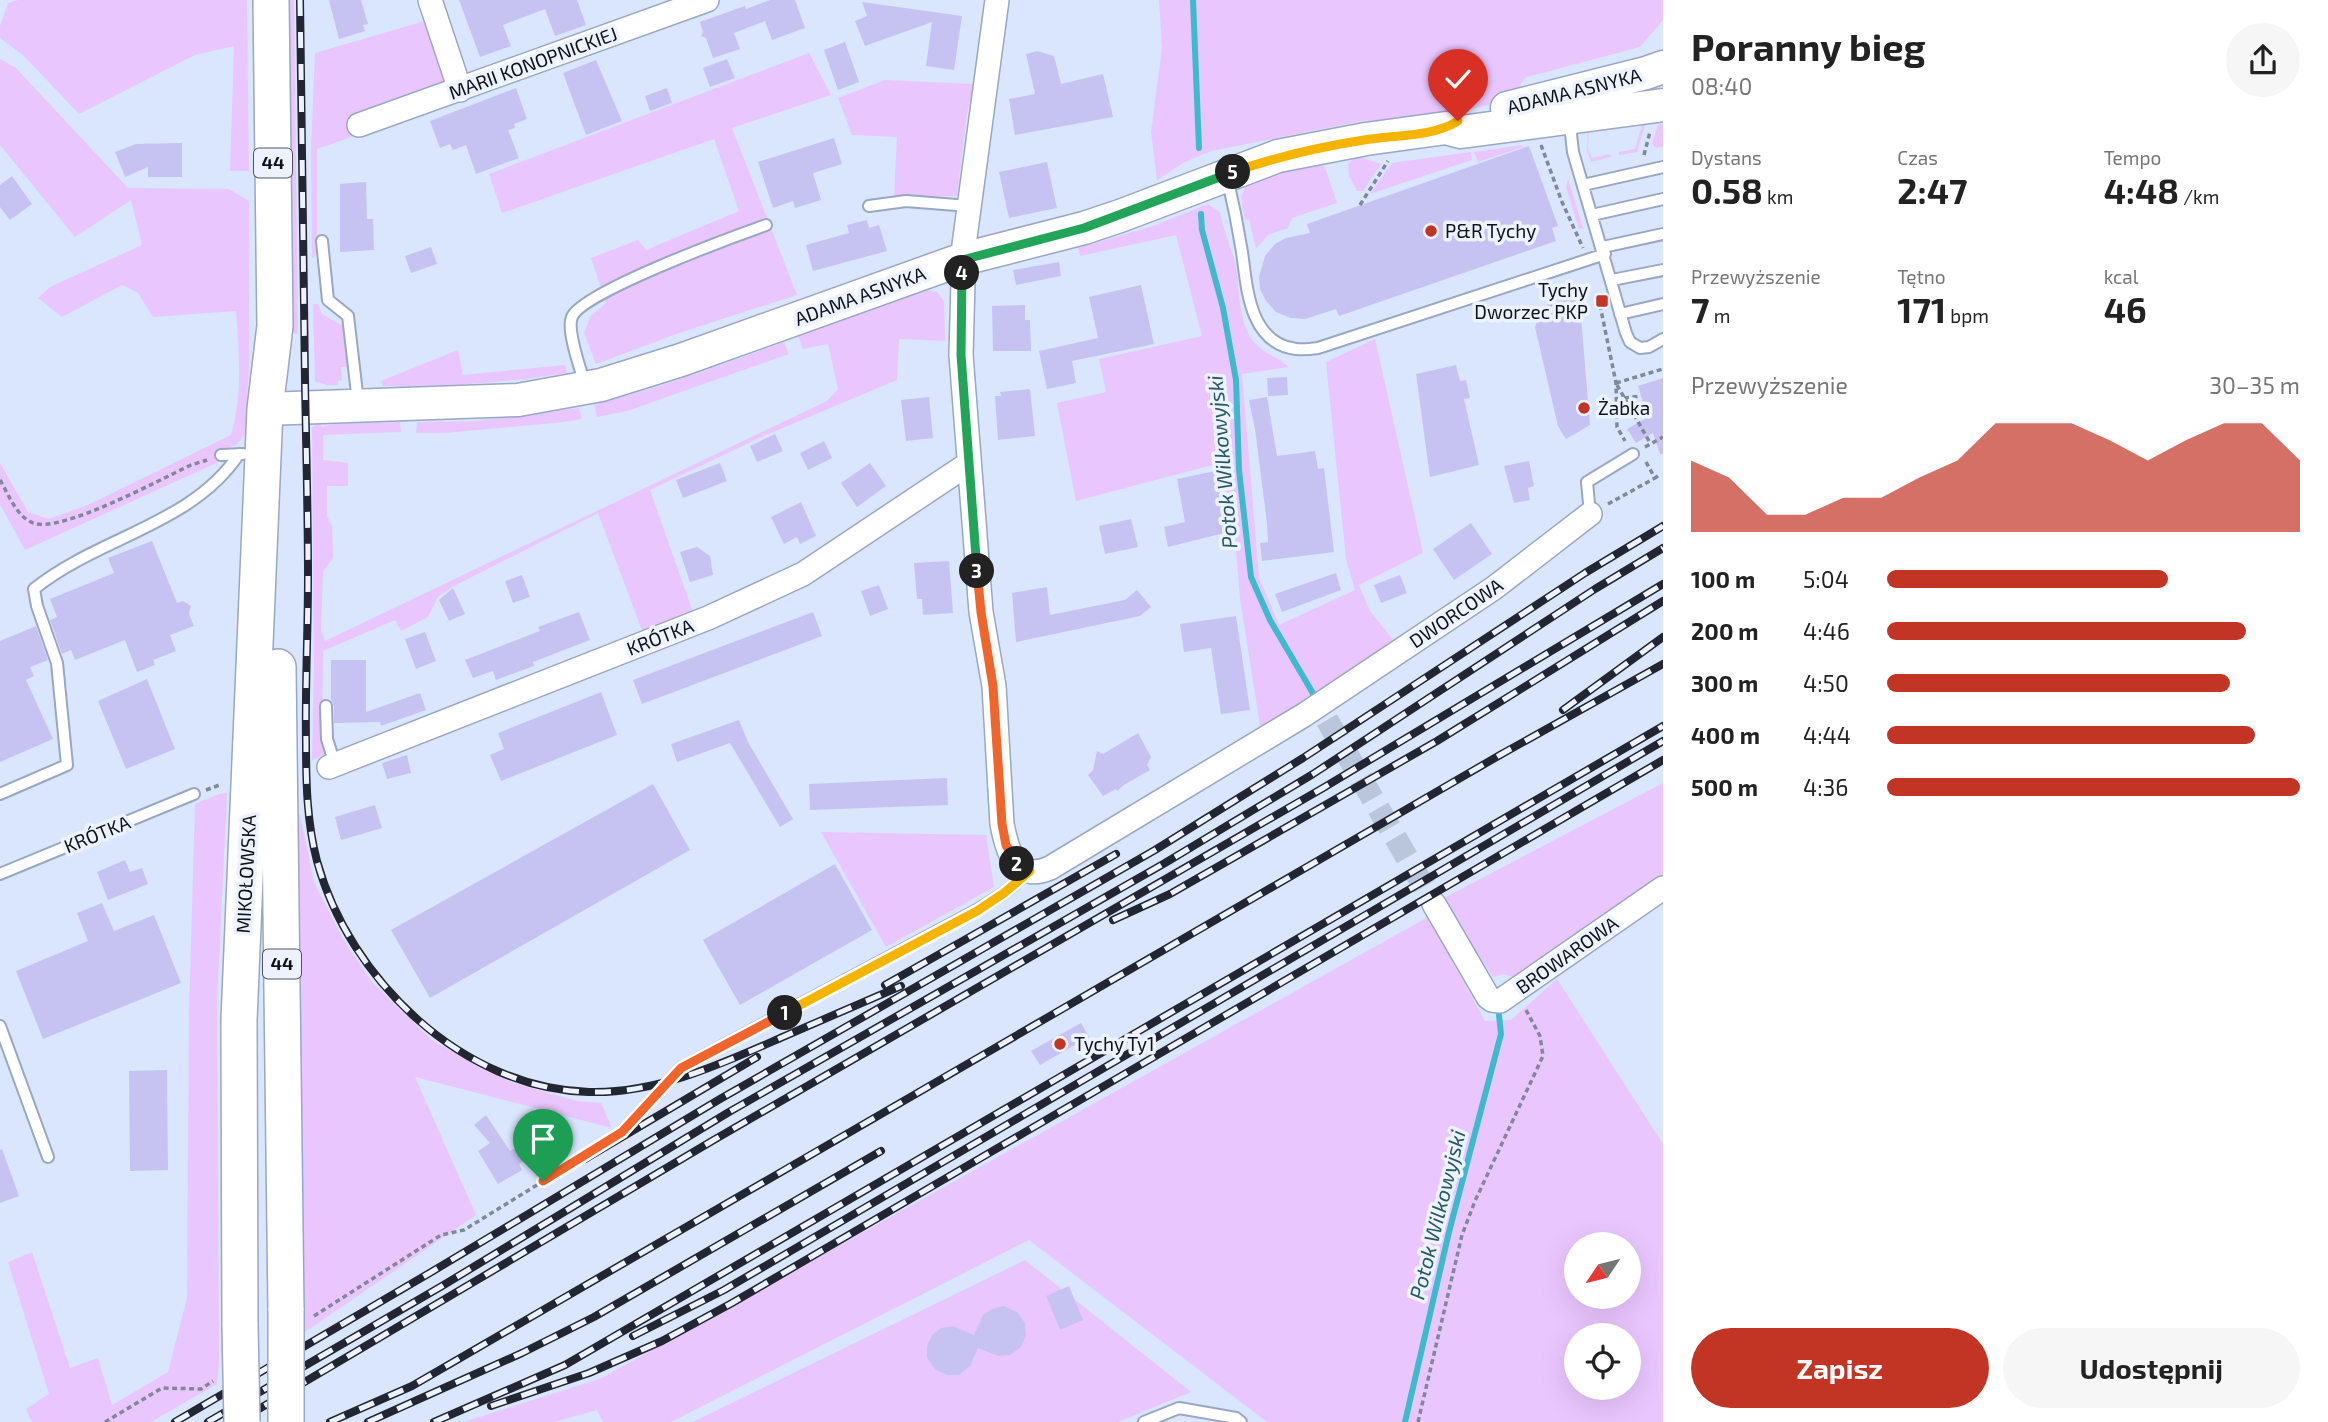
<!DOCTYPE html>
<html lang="pl">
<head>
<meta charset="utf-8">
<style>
	body { margin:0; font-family:"Exo 2",sans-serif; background:#f6f6f6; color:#222; height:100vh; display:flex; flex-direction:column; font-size:26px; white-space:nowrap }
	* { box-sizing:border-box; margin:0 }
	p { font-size:23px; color:#767676 }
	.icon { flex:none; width:38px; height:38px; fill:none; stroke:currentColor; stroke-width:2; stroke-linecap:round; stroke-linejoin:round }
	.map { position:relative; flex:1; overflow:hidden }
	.drawer { display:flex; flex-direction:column; background:#fff; width:665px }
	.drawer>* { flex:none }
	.needle { width:46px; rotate:235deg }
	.buttons { position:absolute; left:1564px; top:1232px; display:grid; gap:14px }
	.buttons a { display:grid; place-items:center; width:77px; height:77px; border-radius:50%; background:#fff; box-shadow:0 7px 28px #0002; font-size:35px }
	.pin { position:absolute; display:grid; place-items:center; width:60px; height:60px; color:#fff; margin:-72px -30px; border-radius:50% 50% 50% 0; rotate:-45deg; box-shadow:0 0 7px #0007 }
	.pin .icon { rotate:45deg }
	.km { position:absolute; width:35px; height:35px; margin:-18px; border-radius:50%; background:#222; color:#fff; font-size:19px; line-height:35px; text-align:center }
	.round { display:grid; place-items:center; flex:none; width:74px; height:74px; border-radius:37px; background:#f6f6f6 }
	.head { display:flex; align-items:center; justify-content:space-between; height:119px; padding:0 28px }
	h1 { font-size:38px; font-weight:700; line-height:52px }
	.metrics { display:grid; grid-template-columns:repeat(3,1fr); gap:10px; height:119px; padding:7px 28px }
	.metrics div { display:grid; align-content:center }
	.metrics b { font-size:35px; font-weight:700 }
	.metrics small { font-size:19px; font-weight:400 }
	.metrics p { font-size:19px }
	.chart { height:196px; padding:14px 28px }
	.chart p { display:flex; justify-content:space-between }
	.chart svg { width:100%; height:126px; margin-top:7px; fill:#c23525; opacity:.7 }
	.button { display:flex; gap:14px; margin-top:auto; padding:14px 28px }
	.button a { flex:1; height:80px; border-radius:42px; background:#c23525; color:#fff; font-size:28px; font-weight:700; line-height:80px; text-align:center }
	.button a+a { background:#f6f6f6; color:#222 }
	ul { padding:0 28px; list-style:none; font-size:23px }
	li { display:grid; grid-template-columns:112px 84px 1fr; align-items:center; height:52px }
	li i { height:18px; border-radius:9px; background:#c23525 }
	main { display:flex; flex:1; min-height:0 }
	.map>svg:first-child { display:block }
</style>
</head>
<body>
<main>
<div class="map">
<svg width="1663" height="1422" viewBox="0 0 1663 1422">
	<rect width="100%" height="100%" fill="#d9e6fe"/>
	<!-- green -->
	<path fill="#eac6ff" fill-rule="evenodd" d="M18,0h229l2,171h-19l4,-125 -39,9 -116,59 -55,-58 -24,-18v-12l8,-23z
		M289,0h5l4,334 -4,-1 -2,-6z
		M1159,0h504v20l-23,27 -113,30 -6,6 -5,16 -101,22 -41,6 -7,-7 -156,31 -26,11 -28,18 -6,-48 11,-84z
		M428,20l18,63 -89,52 -40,14v105l-5,4 -1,-109 4,-96z
		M809,53l22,42 -99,33 65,167 -115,37 -86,32 -12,-31 6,-16 16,-14 -15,-45 47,-18 8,10 93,-39 -25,-72 -212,74 -13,-39z
		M0,59l16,9 112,120 101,1 20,12v168l-4,66 -9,10 -17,6 4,9 -198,90 -25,-46v-41l28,49 21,7 41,-15 141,-69c12,-41 8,-83 5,-124l-83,6 -15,-24 -16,-8 -60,32 -24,-19 12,-11 92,-42 -11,-45 -56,37 -75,-92z
		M885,80l89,4 -7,30 -10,82h-63l3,-59 -45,-2 -14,-37z
		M1648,114l-11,38 -18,3v-3l16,-3 9,-32 -55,13 -1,19 4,9 18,-4 1,3 -20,5 -4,-12 1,-20z
		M1663,124v23l-7,1 -4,-4 6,-19z
		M1522,145l1,2 -45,15 -4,-10z
		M1471,152l1,8 -102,34 22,-31z
		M1357,156l24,8 -18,27h-6l-8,-15 -1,-12z
		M1316,162l9,5 12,36 -45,15 -4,10 -20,7 -12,14 -7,-30 -4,1 -4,-23 7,-16z
		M1568,179l15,49 -4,1 -13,-42z
		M1208,204l12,8c3,16 9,31 14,47 7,26 2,61 20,83 10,12 24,15 35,25l-47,7 17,203 20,48 76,-35 -9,-31 -20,-197 49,-23 48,214 -64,32 11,26 24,30 -133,91 -21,-133 -5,-63 -15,-73 -144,38 -19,-98 49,-11 -7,-33 103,-23 -26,-101 -96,21 -2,-8 75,-22z
		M925,290l12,2 7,9 1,40 -46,-2 -2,41 -138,58 -109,52 44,125 -51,18 -45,-120 -144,73 -16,11 -10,20 -27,14 -6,-11 -72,31 -1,82 4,21 -14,6 2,-95 -2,-237 7,-6 3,5 12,-3 66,-2 1,10 -78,3v25l25,3v23h-21v30l5,10 1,32 -10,14 -2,58 4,11 502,-240 11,-12 -10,-45 -25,5 -5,-13z
		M313,304h5l4,10 22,13 3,40h-6l1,13 -4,1v4h-11l-12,-4z
		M784,342l5,12 -162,57 -30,6 -3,-13c66,-15 127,-39 190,-62z
		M458,350l5,25 102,-10 2,8c-62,10 -121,14 -184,13l-2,-5z
		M579,408l3,11 -17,3 -120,11h-29l1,-11 58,-1z
		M1663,783v91l-147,104 -13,-4 -10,3 -51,-78z
		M227,793l-10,211 2,361 -2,19 -66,38h-119l-6,-13 23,-15 -41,-132 24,-10 38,116 28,-10 14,47 56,-33 19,-74 2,-286 6,-208 24,-10z
		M293,814l7,1 14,67 29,57 29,43 61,59 78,41 66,19 24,2 11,25 -197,-51 61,138 -177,121z
		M821,832l165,3 8,52 -108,60z
		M1428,917l57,104 26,-1 46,-41 106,165v278h-396l-238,-182 -358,182h-68l-6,-12 -42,12h-91l138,-44zM1629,1244v53h-52v-53zM1629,1335v53h-52v-53z
		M1025,1260l166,132 -73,30h-425z"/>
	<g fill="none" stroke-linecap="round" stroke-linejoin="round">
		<!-- stream -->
		<path stroke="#3ebace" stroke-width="6" d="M1193,0l6,148
			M1201,214l1,16 21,78 13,72 3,90 12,107 19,43 44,75
			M1405,1422l44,-190 52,-198 -2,-19"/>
	</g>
	<!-- building -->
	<path fill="#c6c3f3" d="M329,0h32l7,24 -5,1 2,6 -26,8z
		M459,0h118l9,25 -31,11 -10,-27 -42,16 8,21 -31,11z
		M770,0h25l10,28 -33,12 -7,-19 -31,12 6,16 -27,9 -7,-20 -5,-2 2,-4 -3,-10 45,-16 1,3z
		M862,2l100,14 -8,54 -28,-4 6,-44 -67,24 -10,-25 12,-5z
		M845,42l14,40 -21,8 -14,-40z
		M1037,51l17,5 7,28 42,-10 10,43 -98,18 -6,-36 26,-5 -9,-40z
		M727,59l8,19 -25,9 -7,-19z
		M596,60l26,61 -36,14 -23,-62z
		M516,88l11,31 -13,5 1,4 -7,2 11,28 -43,16 -10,-29 -13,5 -3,-6 -10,4 -10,-27z
		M667,88l5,15 -22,8 -5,-15z
		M834,138l8,26 -29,9 8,27 -26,8 -2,-7 -20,7 -15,-46z
		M182,143v34h-34v-10l-23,10 -10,-25 21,-8z
		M1529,146l29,80 -6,2 4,13 -217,75 -3,-7 -31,10 -14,-1 -15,-6 -10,-11 -6,-12 -1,-12 6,-21 10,-12 11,-6 24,-5 -3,-9z
		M1047,162l10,46 -48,10 -10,-46z
		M12,176l20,28 -22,16 -10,-13v-22z
		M366,182l1,37h6l1,31 -34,2v-68z
		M867,220l2,8 10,-3 8,26 -74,20 -7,-26 43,-12 -2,-8z
		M431,247l6,17 -26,9 -6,-17z
		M1059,262l2,14 -45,9 -3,-15z
		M1141,285l13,59 -82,17 4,22 -29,6 -8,-38 59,-13 -9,-41z
		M1579,293l11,132 -24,14 -8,-13 -23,-99 7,-20z
		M1025,305v15h5l1,31h-38l-1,-45z
		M1456,365l4,16 6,-1 4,18 -6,1 15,66 -49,12 -14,-103z
		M1287,377l1,18 -20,1 -1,-18z
		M1663,378v76h-3l-7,-21 -17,10 -9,-14 21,-12 -10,-31z
		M1030,389l5,47 -37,4 -3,-44h6l-1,-4z
		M929,397l4,41 -27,3 -5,-41z
		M1267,397l10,59 38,-5 3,18 6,-1 10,84 -72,9 -2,-18 8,-1 -1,-19 -12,-94 -6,-29z
		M775,434l8,17 -26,11 -7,-16z
		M824,441l8,17 -24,12 -8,-17z
		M1529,461l5,25 -6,2 2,12 -16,3 -10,-37z
		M720,463l7,18 -44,17 -7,-18z
		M870,463l16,23 -29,21 -16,-24z
		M1220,470l12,61 -64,16 -4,-20 21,-5 -8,-43z
		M801,502l15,34 -16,8 -3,-7 -13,7 -13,-27z
		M1131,519l7,28 -33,7 -6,-28z
		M1471,523l21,31 -38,26 -21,-31z
		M152,541l25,62 6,-2 8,5 -2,8 5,12 -24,9 6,16 -23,9 2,5 -18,7 -12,-32 -50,20 -4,-10 -9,4 -12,-34 7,-3 -7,-18 64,-26 -6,-15z
		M697,547l13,9 3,19 -23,7 -10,-30z
		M949,561l4,52 -30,2 -1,-16h-5l-3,-36z
		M1336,573l5,17 -59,22 -7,-18z
		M522,575l8,22 -17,6 -8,-22z
		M1400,575l7,18 -26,10 -7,-18z
		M879,585l9,24 -18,7 -9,-25z
		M1047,587l3,28 75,-15 12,-10 14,17 -11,9 -124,26 -4,-49z
		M453,588l12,26 -16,7 -10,-21z
		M579,612l11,28 -57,22 1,4 -38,14 -3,-9 -20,7 -8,-18 75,-29 -2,-4z
		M813,612l9,24 -180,68 -9,-24z
		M1236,616l14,94 -29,4 -10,-66 -27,4 -4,-28z
		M36,626l12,34 -18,7 4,9 -8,4 27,59 -53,23v-121z
		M425,632l11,29 -20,8 -11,-30z
		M331,660h35v52l54,-19 6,17 -45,16 -1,-4 -46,1v-17l-3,-6z
		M147,679l28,70 -49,20 -28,-68z
		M601,692l16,43 -116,46 -11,-26 14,-6 -6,-16z
		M739,720l9,22 45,77 -13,8 -50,-84 -53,19 -6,-18z
		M1138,733l13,24 -4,8 3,5 -26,15 -7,6 -1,-2 -13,7 -15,-21 5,-5 4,-19 6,3z
		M407,755l4,18 -24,6 -5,-16z
		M947,778l1,27 -138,5 -1,-26z
		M653,784l37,66 -260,148 -39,-68z
		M375,805l7,23 -41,12 -6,-23z
		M125,860l5,12 12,-4 6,16 -40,16 -11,-28z
		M835,864l37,66 -132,75 -37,-65z
		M102,903l12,28 40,-16 27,68 -138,56 -27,-68 72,-30 -11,-28z
		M1081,1023l8,14 -49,28 -9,-14z
		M167,1070l1,100 -38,1 -1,-100z
		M486,1115l24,36 7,-4 8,13 -6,4 3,6 -24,14 -20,-33 12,-8 -16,-18z
		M2,1149l17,47 -19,7v-53z
		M1069,1286l14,34 -23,10 -14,-34z
		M1004,1306l13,6 8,11 1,13 -5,11 -11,8 -12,1 -20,-8 -8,18 -11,9h-12l-11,-5 -9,-12v-12l5,-11 9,-7 12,-2 21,9 9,-20 9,-6z"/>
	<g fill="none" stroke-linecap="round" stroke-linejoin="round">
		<!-- street-tunnel -->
		<path stroke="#bac6dc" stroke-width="23" stroke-dasharray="23 11" stroke-linecap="butt" d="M1327,720l107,184"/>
		<!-- lane casing -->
		<g stroke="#98a7c3" stroke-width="14">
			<path id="lane" d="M1574,121l-3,13 2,18 53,181 4,9 10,6 9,-1 14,-8
				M1227,177c6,25 11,50 15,75 5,36 7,91 54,97 7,1 15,0 22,-1l287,-94
				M1583,185l80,-18
				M869,206l37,-5 63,5
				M1592,215l71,-16
				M322,241l6,59 20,16 10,86
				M1603,247l60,-13
				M1612,280l51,-10
				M1620,314l43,-10
				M585,385c-4,-15 -19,-55 -13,-68 10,-25 163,-81 194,-92
				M221,455l22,-1
				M1590,514l-3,-32 46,-28
				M326,706l1,33 8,25
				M0,794l67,-29 -10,-102 -20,-57 -3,-17c64,-52 158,-64 205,-135
				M0,874l194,-80
				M0,1026l48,131
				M622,1132l59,-64 296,-158 27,-17 25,-21
				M1144,1422l35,-14 57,10 5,4"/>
		</g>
		<!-- street casing -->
		<g stroke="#98a7c3" stroke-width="26">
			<path id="street" d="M430,0l30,90
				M997,0l-33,245 -3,110 20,257 13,74 8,138c5,26 13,59 48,44l254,-153 190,-127 96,-74
				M359,125l348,-125
				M329,767l379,-149 95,-44 165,-110
				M1434,904l54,93 4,3 8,1 163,-113"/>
		</g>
		<!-- secondary casing -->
		<g stroke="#98a7c3" stroke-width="35">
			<path id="secondary" d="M1507,108l139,-35 17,-6
				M265,409l253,-9 83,-15 80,-25 282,-101 121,-31 36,-12 158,-60 88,-17 80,-11 15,4 202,-27"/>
		</g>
		<!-- primary casing -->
		<g stroke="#98a7c3" stroke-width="38">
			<path id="primary" d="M278,667l8,644
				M240,1326l-1,-306 26,-611 10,-83 -4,-326"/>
		</g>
		<!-- path -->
		<path stroke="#80899b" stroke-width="3.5" stroke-dasharray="5 3.5" stroke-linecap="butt" d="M1541,145l21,57 21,46
			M1644,155l6,-23
			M1360,205l28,-44
			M1600,305l16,78 1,44 8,14
			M1616,383l47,-14
			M1617,385l32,56
			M1624,398l17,-2
			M1645,447l18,-10
			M1646,462l9,16 4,-3
			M0,480c9,15 16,36 33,43 27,11 128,-44 158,-58l16,-5
			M1608,504l47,-26
			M206,790l16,-6
			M314,1316l127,-81 23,-5 146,-90
			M105,1422l57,-34 39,1 12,-8
			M1418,1422l44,-187 13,-34 68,-145 -3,-20 -14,-26"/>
		<!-- lane -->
		<use href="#lane" stroke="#fff" stroke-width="10"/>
		<!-- street -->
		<use href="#street" stroke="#fff" stroke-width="23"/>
		<!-- secondary -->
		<use href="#secondary" stroke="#fff" stroke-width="32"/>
		<!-- primary -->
		<use href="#primary" stroke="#fff" stroke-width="35"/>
		<!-- rail casing -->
		<g stroke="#212632" stroke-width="8">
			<path id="rail" d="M300,0c2,127 3,253 5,380 1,66 3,131 3,197 0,56 -3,111 -2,166 0,40 1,80 11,118 32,118 146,228 272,231 69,2 134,-29 196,-56 39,-17 77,-33 116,-50
				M1563,710l100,-73
				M1113,920l57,-26 267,-153 226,-140
				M885,985l231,-131
				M585,1159l172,-102
				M633,1336l91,-46 939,-549
				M491,1406l98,-33 73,-32 70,-38 931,-543
				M175,1422l258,-151 287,-172 435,-249 148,-92 282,-185 78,-47
				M208,1422l234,-136 287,-174 436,-249 148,-89 282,-185 68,-41
				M237,1422l475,-281 611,-353 340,-204
				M330,1422l82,-36 1088,-631 163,-91
				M368,1422l154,-69 72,-36 287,-166
				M434,1422l131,-57 1098,-639"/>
		</g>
		<!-- rail -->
		<use href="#rail" stroke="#ecf3ff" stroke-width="5" stroke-dasharray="16" stroke-linecap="butt"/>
		<!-- primary-bridge casing -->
		<g stroke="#98a7c3" stroke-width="38" stroke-linecap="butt">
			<path id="primary-bridge" d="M286,1311v111
				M240,1326l2,96"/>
		</g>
		<!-- primary-bridge -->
		<use href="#primary-bridge" stroke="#fff" stroke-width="35"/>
	</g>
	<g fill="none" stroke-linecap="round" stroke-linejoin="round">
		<!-- split-1 casing -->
		<g stroke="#fff" stroke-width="14">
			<path id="split-1" d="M543,1181l79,-49 59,-64 104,-55"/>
		</g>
		<!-- split-2 casing -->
		<g stroke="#fff" stroke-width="14">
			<path id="split-2" d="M785,1013l192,-102 27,-18 26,-22 -13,-7"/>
		</g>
		<!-- split-3 casing -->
		<g stroke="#fff" stroke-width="14">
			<path id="split-3" d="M977,571l4,41 12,74 9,138 4,21 11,19"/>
		</g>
		<!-- split-4 casing -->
		<g stroke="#fff" stroke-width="14">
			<path id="split-4" d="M962,273l-1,82 16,216"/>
		</g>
		<!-- split-5 casing -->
		<g stroke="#fff" stroke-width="14">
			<path id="split-5" d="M962,273v-13l122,-32 149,-56"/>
		</g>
		<!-- split-6 casing -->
		<g stroke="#fff" stroke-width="14">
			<path id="split-6" d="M1233,172c43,-15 86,-25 131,-32 30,-5 69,-3 94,-19"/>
		</g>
		<!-- split-1 -->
		<use href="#split-1" stroke="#f0652b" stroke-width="9"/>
		<!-- split-2 -->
		<use href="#split-2" stroke="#f5b400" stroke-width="9"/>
		<!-- split-3 -->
		<use href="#split-3" stroke="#f0652b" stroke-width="9"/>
		<!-- split-4 -->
		<use href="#split-4" stroke="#22a559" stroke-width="9"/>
		<!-- split-5 -->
		<use href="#split-5" stroke="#22a559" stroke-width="9"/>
		<!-- split-6 -->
		<use href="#split-6" stroke="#f5b400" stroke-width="9"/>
	</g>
	<!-- markers -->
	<g fill="#c23525" stroke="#ecf3ff" stroke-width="2.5">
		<circle cx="1431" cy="231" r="7"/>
		<rect x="1595" y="294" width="14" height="14" rx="3.5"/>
		<circle cx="1584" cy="408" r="7"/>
		<circle cx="1060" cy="1044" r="7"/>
	</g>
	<g text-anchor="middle" stroke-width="7" stroke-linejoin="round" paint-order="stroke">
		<!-- shield labels -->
		<g fill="#ecf3ff" stroke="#4f555f" stroke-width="2">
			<rect x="254" y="148.5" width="38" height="29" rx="5"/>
			<rect x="263" y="949.5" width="38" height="29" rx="5"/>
		</g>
		<g font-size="18" font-weight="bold" fill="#0c111b">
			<text x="273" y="169">44</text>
			<text x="282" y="970">44</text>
		</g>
		<!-- street labels -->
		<g font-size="19" fill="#0c111b" stroke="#ecf3ff">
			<text transform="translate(533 63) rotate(-20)" y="7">MARII KONOPNICKIEJ</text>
			<text transform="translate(1574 91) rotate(-14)" y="7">ADAMA ASNYKA</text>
			<text transform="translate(860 296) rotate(-20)" y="7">ADAMA ASNYKA</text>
			<text transform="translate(1456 613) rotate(-34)" y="7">DWORCOWA</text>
			<text transform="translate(660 637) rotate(-21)" y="7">KRÓTKA</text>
			<text transform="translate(97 834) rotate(-22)" y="7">KRÓTKA</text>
			<text transform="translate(246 874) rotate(-87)" y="7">MIKOŁOWSKA</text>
			<text transform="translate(1567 955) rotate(-35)" y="7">BROWAROWA</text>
		</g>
		<!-- poi labels -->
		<g font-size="19" fill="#0c111b" stroke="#ecf3ff" text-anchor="start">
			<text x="1445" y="238">P&amp;R Tychy</text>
			<text x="1588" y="297" text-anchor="end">Tychy<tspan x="1588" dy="22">Dworzec PKP</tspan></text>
			<text x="1598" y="415">Żabka</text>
			<text x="1074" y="1051">Tychy Ty1</text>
		</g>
		<!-- water labels -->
		<g font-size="21" font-style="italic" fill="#265962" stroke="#ecf3ff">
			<text transform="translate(1223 462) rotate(-95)" y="7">Potok Wilkowyjski</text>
			<text transform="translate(1438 1215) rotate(-76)" y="7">Potok Wilkowyjski</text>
		</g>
	</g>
</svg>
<div class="buttons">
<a><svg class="needle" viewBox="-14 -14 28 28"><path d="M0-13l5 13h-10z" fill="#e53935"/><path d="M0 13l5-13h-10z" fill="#767676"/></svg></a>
<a><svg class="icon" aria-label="locate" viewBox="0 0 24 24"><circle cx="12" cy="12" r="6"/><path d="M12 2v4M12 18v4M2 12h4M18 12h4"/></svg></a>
</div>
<div class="pin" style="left:543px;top:1181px;background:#1e9e55"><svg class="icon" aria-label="arrive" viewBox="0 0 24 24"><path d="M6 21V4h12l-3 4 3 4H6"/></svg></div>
<div class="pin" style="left:1458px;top:121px;background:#d93025"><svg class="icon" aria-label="check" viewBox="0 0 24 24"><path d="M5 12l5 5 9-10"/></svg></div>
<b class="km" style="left:785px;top:1013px">1</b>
<b class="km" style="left:1017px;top:864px">2</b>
<b class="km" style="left:977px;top:571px">3</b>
<b class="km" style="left:962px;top:273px">4</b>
<b class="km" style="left:1233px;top:172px">5</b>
</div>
<section class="drawer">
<div class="head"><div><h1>Poranny bieg</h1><p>08:40</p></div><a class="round"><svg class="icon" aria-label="share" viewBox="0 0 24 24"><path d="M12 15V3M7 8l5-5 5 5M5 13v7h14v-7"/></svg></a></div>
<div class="metrics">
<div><p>Dystans</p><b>0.58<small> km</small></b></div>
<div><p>Czas</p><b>2:47</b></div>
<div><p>Tempo</p><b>4:48<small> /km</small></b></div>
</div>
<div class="metrics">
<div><p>Przewyższenie</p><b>7<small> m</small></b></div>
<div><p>Tętno</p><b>171<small> bpm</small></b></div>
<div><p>kcal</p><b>46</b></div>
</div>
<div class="chart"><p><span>Przewyższenie</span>30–35 m</p>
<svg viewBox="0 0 160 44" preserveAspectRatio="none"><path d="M0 44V19L10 25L20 38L30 38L40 32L50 32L60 25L70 19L80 6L90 6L100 6L110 12L120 19L130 12L140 6L150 6L160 19V44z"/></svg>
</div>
<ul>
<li><b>100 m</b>5:04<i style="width:68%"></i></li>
<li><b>200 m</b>4:46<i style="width:87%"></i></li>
<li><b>300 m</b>4:50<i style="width:83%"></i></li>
<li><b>400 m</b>4:44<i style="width:89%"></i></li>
<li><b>500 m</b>4:36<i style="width:100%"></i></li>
</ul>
<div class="button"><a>Zapisz</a><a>Udostępnij</a></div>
</section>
</main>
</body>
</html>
